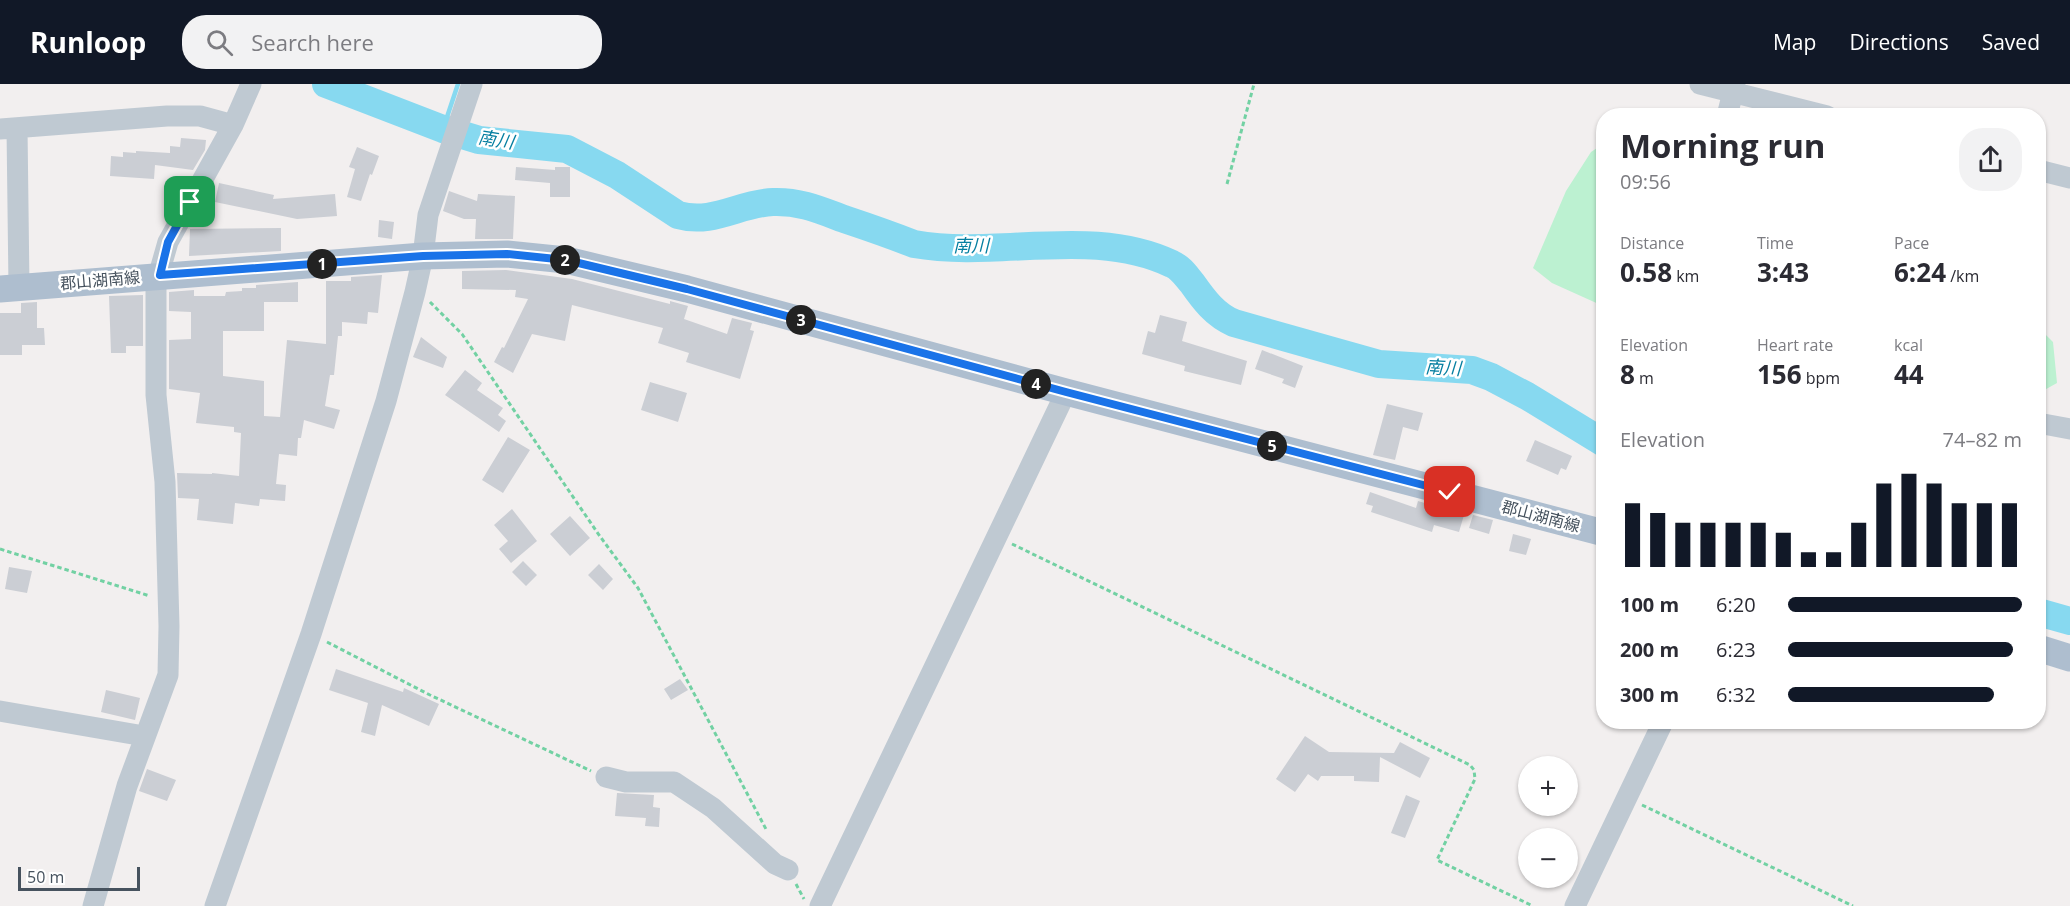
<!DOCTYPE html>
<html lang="en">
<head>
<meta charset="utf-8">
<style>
	body { margin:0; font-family:"Open Sans","Noto Sans JP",sans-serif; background:#f2f2f3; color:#2b2b33; height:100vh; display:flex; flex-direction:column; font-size:22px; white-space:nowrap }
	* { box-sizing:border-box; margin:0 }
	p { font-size:20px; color:#7c7c81 }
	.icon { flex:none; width:33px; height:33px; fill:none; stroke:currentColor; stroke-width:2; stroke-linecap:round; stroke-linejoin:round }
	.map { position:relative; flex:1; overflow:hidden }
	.drawer { position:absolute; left:1596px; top:24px; width:450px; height:621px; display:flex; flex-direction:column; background:#fff; border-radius:24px; box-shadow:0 2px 4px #0004 }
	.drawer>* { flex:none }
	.buttons { position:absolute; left:1518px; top:672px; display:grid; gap:12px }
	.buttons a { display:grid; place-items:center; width:60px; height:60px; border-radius:50%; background:#fff; box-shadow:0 2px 4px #0004; font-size:30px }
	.scale { position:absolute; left:18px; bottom:15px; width:122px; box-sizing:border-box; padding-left:6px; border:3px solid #46525e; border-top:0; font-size:16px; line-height:21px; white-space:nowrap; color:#46525e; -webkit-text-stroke:4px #fff; paint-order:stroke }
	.pin { position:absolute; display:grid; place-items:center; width:51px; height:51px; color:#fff; margin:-26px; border-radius:12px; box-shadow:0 3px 9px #0006 }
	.km { position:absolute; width:30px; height:30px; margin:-15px; border-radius:50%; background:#222; color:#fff; font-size:16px; line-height:30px; text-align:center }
	.round { display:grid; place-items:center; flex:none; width:63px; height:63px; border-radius:24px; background:#f2f2f3 }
	.summary { display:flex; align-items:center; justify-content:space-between; height:102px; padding:0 24px }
	h1 { font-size:33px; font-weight:700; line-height:45px }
	.metrics { display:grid; grid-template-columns:repeat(3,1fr); gap:9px; height:102px; padding:6px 24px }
	.metrics div { display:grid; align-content:center }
	.metrics b { font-size:26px; font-weight:700 }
	.metrics small { font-size:16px; font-weight:400 }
	.metrics p { font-size:16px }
	.chart { height:168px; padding:12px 24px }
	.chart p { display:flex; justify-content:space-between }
	.chart svg { width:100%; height:108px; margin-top:6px; stroke:#111827; stroke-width:6 }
	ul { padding:0 24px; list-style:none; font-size:20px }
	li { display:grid; grid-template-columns:96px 72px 1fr; align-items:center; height:45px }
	li i { height:15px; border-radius:8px; background:#111827 }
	header { display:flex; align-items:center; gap:36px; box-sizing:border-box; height:84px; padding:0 30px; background:#111827; color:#fff }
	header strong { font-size:28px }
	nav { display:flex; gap:33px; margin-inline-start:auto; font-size:21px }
	.search { width:420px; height:54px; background:#f2f2f3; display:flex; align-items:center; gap:15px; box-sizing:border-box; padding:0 21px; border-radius:24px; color:#7c7c81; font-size:22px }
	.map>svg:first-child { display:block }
</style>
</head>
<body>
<header>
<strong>Runloop</strong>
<div class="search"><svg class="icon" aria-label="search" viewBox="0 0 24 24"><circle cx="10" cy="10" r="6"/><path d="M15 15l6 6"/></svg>Search here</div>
<nav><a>Map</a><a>Directions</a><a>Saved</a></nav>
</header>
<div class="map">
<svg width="2070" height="822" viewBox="0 0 2070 822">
	<rect width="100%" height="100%" fill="#f2efef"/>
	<!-- green -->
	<path fill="#bcf1d1" d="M1603,60v162l-51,-23 -19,-15 33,-77 25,-39z
		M2039,244l14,14 4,41 -18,10z"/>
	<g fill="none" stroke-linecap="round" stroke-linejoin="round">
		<!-- stream -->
		<path stroke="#87d9f0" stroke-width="4.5" d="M443,45l15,-45"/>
		<!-- river -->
		<path stroke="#87d9f0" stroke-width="28" d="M326,0l117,45 36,11 88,9 50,26 61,40c35,10 62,-12 95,-13 27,-1 47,8 71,17 24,8 47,16 70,25 85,15 178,-18 258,20 9,4 14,12 20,19 12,17 23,32 42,40l145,41 93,6 19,7 36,19 77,47
			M2038,528l32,9"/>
	</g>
	<!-- building -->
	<path fill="#cbced4" d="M181,54l25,2 -1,10 -12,20 -38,-5 -1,14 -44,-3 1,-20 12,1v-5l13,1v-2l34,2v-7l10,1z
		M357,63l22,9 -7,19 -2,-1 -9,27 -14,-4 8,-28 -6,-2z
		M516,83l39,3v-3h15v30h-20v-14l-35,-3z
		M219,99l55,12 -1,4 62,-5 2,22 -40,3 -82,-17z
		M449,107l28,10 1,-7 37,2 -2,43h-38l1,-20h-12l-21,-8z
		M379,136l15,2 -2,17 -14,-2z
		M281,144v23l-92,5 1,-27z
		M506,186l66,9 98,25v-3l18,5 -4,13 43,15 5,-16 20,5 -2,7 4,1 -14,48 -54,-17 3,-9 -31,-10 5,-15 -91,-23 -7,36 -33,-7 -19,39 -19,-11 8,-15 2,1 24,-49 -13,-2 1,-7 -54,-1v-18z
		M382,191l-4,38 -10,-1 -1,12 -25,-2v14h-4l-4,39h-4l-5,31 15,4 -6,19 -30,-9 -3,18h-3l-1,18 -18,-2 -3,30 10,1 -1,16 -25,-2 -1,7 -24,-3 -2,21 -36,-4 2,-21 -21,-1 -1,-25 35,1v-1l27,3 2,-43 -7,-1v-5l-38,-4 4,-30 -31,-4v-49l22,-1v-27l-22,-1v-19l25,-2v6h31l1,-4 16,-1v-3h14v-3l42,-3v20h-34v29h-41v45l41,5v35l16,1 7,-77 39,4v-63h25v-4z
		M143,211v51h-17v7h-15l-2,-57z
		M37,218v26h7l1,17h-23v10h-22v-42h21v-10z
		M1160,231l27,7 -5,19 65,20 -6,24 -57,-14 1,-5 -43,-12 6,-23 7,2z
		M421,253l26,20 -4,11 -30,-11z
		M1262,266l41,16 -8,22 -13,-5 2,-4 -29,-10z
		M465,286l17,13 -5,7 26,18 -5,7 8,6 -7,11 -54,-37z
		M650,298l37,11 -9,29 -37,-12z
		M1387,320l36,9 -5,18 -15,-4 -8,33 -22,-5z
		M508,353l22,13 -27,43 -21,-13z
		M1535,356l37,16 -6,14 -5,-2 -3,7 -32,-14z
		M1370,408l46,16 2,-7 46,14 -5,17 -25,-7 -2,7 -61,-20 2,-6 -7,-2z
		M512,425l25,32 -26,22 -12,-14 9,-8 -14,-16z
		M1473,431l20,5 -4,14 -20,-6z
		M570,432l20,22 -20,18 -20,-22z
		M1513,450l18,5 -5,16 -17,-4z
		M523,477l14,14 -11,11 -14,-14z
		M599,480l14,15 -10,11 -15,-15z
		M9,483l23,4 -5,22 -22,-4z
		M336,585l67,23 1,-4 35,16 -10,22 -47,-21 -7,31 -14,-4 7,-29 -39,-13z
		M680,595l8,11 -17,10 -7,-11z
		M106,606l34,8 -5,22 -34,-8z
		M1305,652l24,16 65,1 6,-11 30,16 -10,20 -40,-21 -1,25 -25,-1v-5h-33l-3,5 -10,-7 -13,18 -19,-13z
		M147,685l29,11 -9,21 -28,-10z
		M617,709l37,2 -1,12 7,1 -1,19 -14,-1 1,-8 -31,-2z
		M1406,711l14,6 -15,37 -14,-5z"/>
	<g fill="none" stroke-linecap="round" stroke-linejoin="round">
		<!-- path -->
		<path stroke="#72d1a3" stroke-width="3" stroke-dasharray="4.5 3" stroke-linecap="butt" d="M1227,100l27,-100
			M430,218l32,32 137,201 39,53 129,243
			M1012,460l458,221 4,5 1,9 -38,81 96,46
			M0,465l150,47
			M327,558l103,53 161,76
			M1642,721l211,101
			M796,800l8,15"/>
		<!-- minor -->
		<path stroke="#bfc9d2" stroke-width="21" d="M1700,0l127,32
			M1727,32l8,-32
			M17,44l2,159
			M0,45l167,-13h33l33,9
			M2038,86l32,8
			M2038,339l32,6
			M0,627l144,25
			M606,693l20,5h48l39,26 62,56 13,6
			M93,822l34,-120 41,-111 1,-49 -4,-144 -9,-87v-111l12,-42 65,-117 18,-41
			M215,822l96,-272 75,-233 29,-109 8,-36 5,-41 44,-131
			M820,822l246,-514
			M1575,822l88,-184"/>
		<!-- major -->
		<path stroke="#aebecf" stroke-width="27" d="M0,205l423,-33 84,-2 59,6 121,29 379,103 538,141
			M2038,564l32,10"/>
	</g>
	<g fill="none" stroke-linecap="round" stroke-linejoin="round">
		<!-- route casing -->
		<g stroke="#fff" stroke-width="12">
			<path id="route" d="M190,118l-22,40 -8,33 263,-19 84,-2 59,6 121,29 379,103 384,100"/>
		</g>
		<!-- route -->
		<use href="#route" stroke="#1a73e8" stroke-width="8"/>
	</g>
	<g text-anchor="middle" stroke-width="5" stroke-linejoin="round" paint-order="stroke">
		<!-- street labels -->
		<g font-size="16" fill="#46525e" stroke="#fff">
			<text transform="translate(100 196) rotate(-5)" y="6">郡山湖南線</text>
			<text transform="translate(1541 432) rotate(15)" y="6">郡山湖南線</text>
		</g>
		<!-- water labels -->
		<g font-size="18" font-style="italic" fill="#067fa1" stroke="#fff">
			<text transform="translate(496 56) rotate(9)" y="6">南川</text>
			<text x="971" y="168">南川</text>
			<text transform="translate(1443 284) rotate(3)" y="6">南川</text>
		</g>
	</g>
</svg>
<div class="buttons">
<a>+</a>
<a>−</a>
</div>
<div class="scale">50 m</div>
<div class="pin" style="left:190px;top:118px;background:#1e9e55"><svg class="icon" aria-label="arrive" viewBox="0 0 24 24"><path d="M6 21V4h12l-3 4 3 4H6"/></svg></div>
<div class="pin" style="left:1450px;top:408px;background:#d93025"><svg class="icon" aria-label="check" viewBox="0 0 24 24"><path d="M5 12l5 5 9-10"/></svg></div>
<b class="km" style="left:322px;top:180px">1</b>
<b class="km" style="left:565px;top:176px">2</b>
<b class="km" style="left:801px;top:236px">3</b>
<b class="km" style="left:1036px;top:300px">4</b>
<b class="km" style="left:1272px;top:362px">5</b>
<section class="drawer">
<div class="summary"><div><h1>Morning run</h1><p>09:56</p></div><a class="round"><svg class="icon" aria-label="share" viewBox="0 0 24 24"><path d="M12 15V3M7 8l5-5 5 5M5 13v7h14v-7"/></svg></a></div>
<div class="metrics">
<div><p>Distance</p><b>0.58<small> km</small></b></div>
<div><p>Time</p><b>3:43</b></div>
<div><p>Pace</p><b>6:24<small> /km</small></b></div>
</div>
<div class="metrics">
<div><p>Elevation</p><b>8<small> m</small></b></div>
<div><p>Heart rate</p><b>156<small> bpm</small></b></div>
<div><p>kcal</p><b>44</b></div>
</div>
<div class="chart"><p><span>Elevation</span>74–82 m</p>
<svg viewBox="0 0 160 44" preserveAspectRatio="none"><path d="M5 44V18M15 44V22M25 44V26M35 44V26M45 44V26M55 44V26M65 44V30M75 44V38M85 44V38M95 44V26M105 44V10M115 44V6M125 44V10M135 44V18M145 44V18M155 44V18"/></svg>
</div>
<ul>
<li><b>100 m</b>6:20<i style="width:100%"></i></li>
<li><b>200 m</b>6:23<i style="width:96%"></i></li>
<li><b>300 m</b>6:32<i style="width:88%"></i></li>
</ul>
</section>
</div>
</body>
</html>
